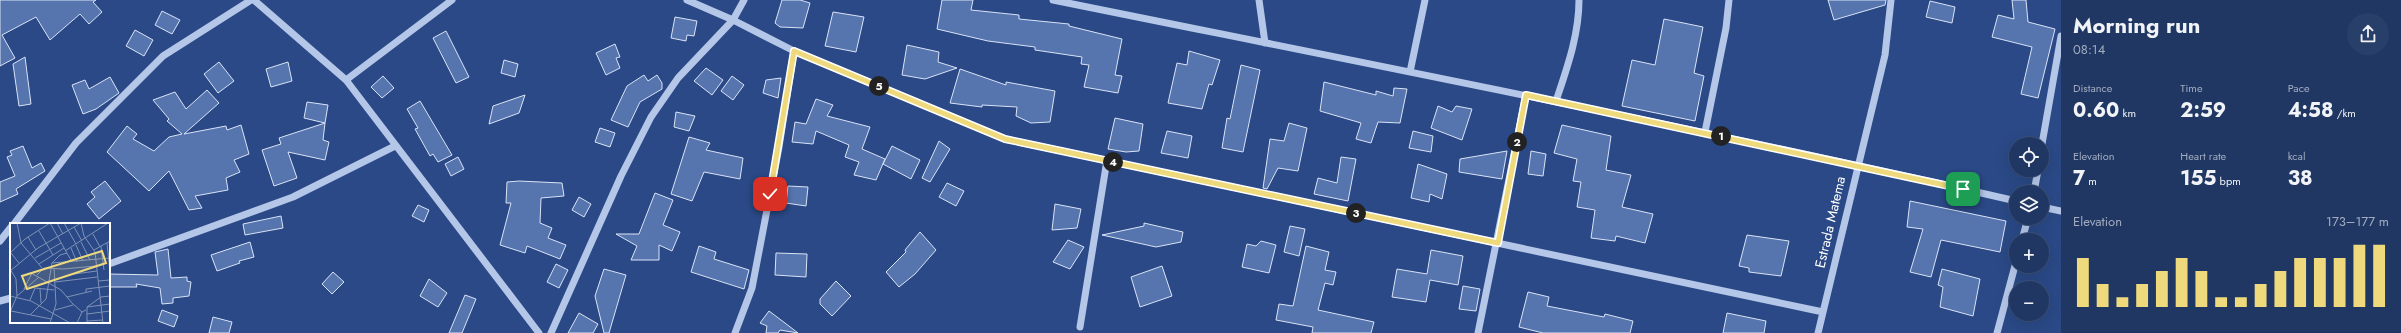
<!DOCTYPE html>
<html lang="en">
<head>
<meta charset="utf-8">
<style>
	body { margin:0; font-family:Jost,sans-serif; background:#283f6a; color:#f1f3f6; height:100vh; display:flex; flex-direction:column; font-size:15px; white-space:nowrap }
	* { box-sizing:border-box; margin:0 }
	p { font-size:13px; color:#a2acbf }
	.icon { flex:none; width:22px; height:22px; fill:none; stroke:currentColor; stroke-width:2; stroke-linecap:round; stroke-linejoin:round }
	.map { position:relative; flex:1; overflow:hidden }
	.drawer { display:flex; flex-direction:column; background:#203764; width:340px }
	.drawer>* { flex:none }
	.buttons { position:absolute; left:2009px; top:137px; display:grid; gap:8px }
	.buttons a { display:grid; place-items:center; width:40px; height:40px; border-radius:50%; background:#203764; box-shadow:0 4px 16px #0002,0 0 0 1px #3d5178; font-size:20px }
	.pin { position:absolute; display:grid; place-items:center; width:34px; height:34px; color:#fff; margin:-17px; border-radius:8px; box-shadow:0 2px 6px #0006 }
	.km { position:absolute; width:20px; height:20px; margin:-10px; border-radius:50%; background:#222; color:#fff; font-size:11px; line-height:20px; text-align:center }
	.round { display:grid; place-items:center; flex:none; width:42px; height:42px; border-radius:21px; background:#283f6a }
	.summary { display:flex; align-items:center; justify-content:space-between; height:68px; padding:0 12px }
	h1 { font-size:22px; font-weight:700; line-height:30px }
	.figures { display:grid; grid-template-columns:repeat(3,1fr); gap:6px; height:68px; padding:4px 12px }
	.figures div { display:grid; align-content:center }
	.figures b { font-size:20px; font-weight:700 }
	.figures small { font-size:11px; font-weight:400 }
	.figures p { font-size:11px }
	.chart { height:112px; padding:8px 12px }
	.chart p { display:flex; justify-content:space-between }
	.chart svg { width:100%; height:72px; margin-top:4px; stroke:#eed97d; stroke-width:6 }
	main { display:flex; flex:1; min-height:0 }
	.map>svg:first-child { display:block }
</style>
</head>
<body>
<main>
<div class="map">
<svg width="2061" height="333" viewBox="0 0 2061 333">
	<rect width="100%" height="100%" fill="#2a4986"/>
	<!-- building -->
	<path fill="#5675af" stroke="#d9e3f6" d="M0,0h96l-3,2 9,10 -13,12 -9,-10 -30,26 -14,-23 -34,18 13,23 -15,8z
		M782,0h18l10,3 -7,25 -23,-1 -5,-4z
		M942,0h31l-2,10 48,5v4l50,5v2l53,13 -7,36 7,1 -4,17 -34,-6 5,-22 -8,-1 1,-7 -47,-7v-3l-47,-6 -51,-12z
		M1828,0h58l-1,5 -51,15z
		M2012,0h14l2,22 27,7 -17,69 -17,-4 11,-47 -40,-10 6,-22 16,4z
		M1930,1l25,6 -3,16 -26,-6z
		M162,11l18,9 -8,14 -17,-9z
		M833,12l31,5 -8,35 -31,-6z
		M675,17l22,4 -3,15 -7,-1 -1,6 -15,-3z
		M1664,19l39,8 -9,46 10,3 -9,45 -73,-15 10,-46 23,5z
		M135,30l18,10 -9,16 -18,-10z
		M446,31l23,46 -13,6 -23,-45z
		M615,44l5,13 -4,1 4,10 -14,7 -10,-22z
		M907,45l32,7 -1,10 19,6 -32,11 -23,-4z
		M1189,51l31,9 -8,25 -3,-1 -7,25 -34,-6 9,-40 10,2z
		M25,57l6,47 -12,2 -6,-42z
		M504,60l14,4 -3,13 -14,-4z
		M219,62l15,19 -16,12 -14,-19z
		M288,62l4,19 -21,6 -5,-18z
		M1241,65l19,5 -17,82 -21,-4 5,-30 3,1z
		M706,68l17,12 -11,15 -18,-14z
		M960,69l46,16v-3l49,9 -5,31 -19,1 -15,-7 1,-9 -35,-2v2l-32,-4z
		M644,75l4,6 9,-6 5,8v6l-22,13 -12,25 -17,-7 16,-34z
		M383,76l11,12 -12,10 -11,-11z
		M732,76l12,9 -11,15 -12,-9z
		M110,77l9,16 -23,16 -13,5 -11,-29 13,-5 4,9z
		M781,78l-3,20 -15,-5 3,-13z
		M1324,82l52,13v-4l17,5 1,-8 13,1 -7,34 -22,-1 -7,21 -15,-4 5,-16 -41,-12z
		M207,90l12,13 -35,31 42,-8 1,4 14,-5 8,29 -15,6 6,12 -14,6 2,12 -33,6 7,12 -13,2 -20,-39 -20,20 -42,-39 20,-26 10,8 -4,5 21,12 15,-14 13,-3 -15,-13 2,-2 -16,-19 22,-8 11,17z
		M525,95l-6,18 -30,11 4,-18z
		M816,99l17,6 -6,11 43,11 -8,22 23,10 -9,21 -22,-5 5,-13 -14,-5 4,-12 -33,-14 -3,13 -21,-2 3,-20 11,2z
		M420,101l32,54 -14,7 -5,-8 -3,2 -15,-27 3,-1 -11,-19z
		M307,102l21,3 -3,18 -21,-5z
		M1438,106l14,6 4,-6 16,3 -10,31 -31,-12z
		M676,112l19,4 -6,15 -15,-4z
		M1115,118l28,6 -4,27 -13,1 -18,-3z
		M325,123l-2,17 6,2 -4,18 -37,-8 9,26 -23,8 -12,-36 19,-6 -2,-6z
		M1289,123l18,5 -9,43 -20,-3 -11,21 -4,-1 7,-49 14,2z
		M1562,125l49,11 -5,34 25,5 -9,32 31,7 -8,29 -29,-7 -1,5 -24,-3 4,-28 -18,-3 4,-25 -8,-1 4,-22 -23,-6z
		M600,128l15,5 -5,14 -15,-5z
		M1167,131l25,5 -4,22 -27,-5z
		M1413,131l20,5 -2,16 -22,-4z
		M689,137l21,6 -4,7 37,8 -3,21 -36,-7 -12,29 -21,-7z
		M939,141l11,8 -20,33 -8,-4z
		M23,146l9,22 9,-5 4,8 -29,18 2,5 -18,8v-20l15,-6 -8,-19 5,-2 -2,-4z
		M892,146l28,14 -9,19 -28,-15z
		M1507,151l-5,28 -43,-7 1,-13z
		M1531,151l15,3 -3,22 -15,-2z
		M458,157l6,12 -13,7 -6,-12z
		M1341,157l15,2 -8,42 -34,-7 4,-16 19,5z
		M1418,164l29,10 -5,25 -12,-5 -1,8 -18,-4z
		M105,181l16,20 -22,18 -12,-15 8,-7 -4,-5z
		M519,181l43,2 2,13 -23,2 -1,25 12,5 -4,10 18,7 -6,14 -33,-13 -2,7 -25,-8 11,-42h-5l1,-21z
		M947,183l17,8 -8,15 -17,-9z
		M788,186l20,1 -2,19 -20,-3z
		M655,193l18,7 -10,25 17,7 -8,19 -13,-6v15h-28l6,-14 -21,-12h23z
		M579,197l12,7 -7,13 -12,-7z
		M1910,201l96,20 -6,31 -59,-12 -10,37 -21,-5 13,-43 -16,-2z
		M1055,204l26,5 -4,19 -25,2z
		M418,205l11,5 -5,12 -12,-6z
		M281,216l2,12 -38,7 -2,-11z
		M1144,223l39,9 -2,10 -25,5 -54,-12 42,-9z
		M1290,226l15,3 -6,27 -15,-4z
		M920,232l16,18 -21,24 -16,13 -13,-15 20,-20 -1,-2z
		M1747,235l42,6 -8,35 -32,-4v-4l-10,-2z
		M1068,240l16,7 -14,22 -17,-7z
		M1261,241l15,4 -7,28 -27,-6 5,-23 9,2z
		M250,242l4,15 -15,4 1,2 -23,8 -6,-16z
		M699,246l17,6 -2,7 35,11 -5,19 -53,-17z
		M1306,246l23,6 -4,18 11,2 -3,13 -8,-2 -7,27 56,12 -3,11h-59l1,-6 -37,-7 3,-16 14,2z
		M168,249l3,29 16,-1v4l4,1 -2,14 -16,2v5l-11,1 -2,-16 -24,-4 1,3h-28v-13l49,1 -3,-23z
		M1431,250l32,6 -5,29 -28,-5 -4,22 -34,-5 5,-28 30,5z
		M776,253l31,1 -1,23 -31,-2z
		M556,264l12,6 -9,18 -12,-6z
		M1162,266l10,30 -32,11 -9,-30z
		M604,269l22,6 -17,58h-5l-9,-37z
		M1942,269l38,10 -7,37 -33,-9 3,-20 -5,-2z
		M333,272l11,10 -12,12 -10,-10z
		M429,279l18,14 -9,14 -18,-11z
		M836,281l15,15 -19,20 -12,-12v-5z
		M1463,286l17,3 -4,22 -17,-2z
		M1528,292l21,5 -2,9 57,11 1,-3 28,7 -3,12h-87l-24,-6z
		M465,295l11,4 -14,34h-13z
		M162,310l16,6 -4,11 -16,-6z
		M769,311l16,12 13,10 -18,-3 -2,3h-12l1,-7 -7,-3z
		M579,313l19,11 -5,9h-25z
		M1727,313l39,8 -2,12h-41z
		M213,317l19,5 -3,11h-20z"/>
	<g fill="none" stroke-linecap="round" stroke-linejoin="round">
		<!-- minor -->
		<path stroke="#b5c7e8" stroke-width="7" d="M254,0l92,80 193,253
			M687,0l46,20 61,31 211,88 818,173
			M1053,0c321,65 643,128 963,201
			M1259,0l6,43
			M1410,72l15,-72
			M346,80l106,-80
			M1556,101c11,-33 23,-66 23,-101
			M1705,132l21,-104 3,-28
			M2042,144l19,-108
			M2034,192l4,-22
			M2042,207l19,4
			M14,224l62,-81 87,-87 88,-56
			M2022,240l6,-22
			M0,241l11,-14
			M109,264l184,-67 102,-51
			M0,301l11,-3
			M1080,327l27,-167
			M551,333l70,-157 30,-59 27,-39 55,-58 11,-20
			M735,333l17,-45 27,-141 15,-96
			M1478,333l48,-238
			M1818,333l67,-278 6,-55
			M1997,333l19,-71"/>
	</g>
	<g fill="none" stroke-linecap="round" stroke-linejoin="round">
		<!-- route casing -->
		<g stroke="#fff" stroke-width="8">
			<path id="route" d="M770,194l24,-143 211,88 493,104 28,-148 437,94"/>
		</g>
		<!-- route -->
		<use href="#route" stroke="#eed97d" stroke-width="5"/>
	</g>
	<g text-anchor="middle" stroke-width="4" stroke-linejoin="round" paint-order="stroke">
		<!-- street labels -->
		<g font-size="14" fill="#fff" stroke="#2a4986">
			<text transform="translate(1830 222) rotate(-77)" y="5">Estrada Matema</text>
		</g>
	</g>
	<!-- overview -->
	<g transform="translate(10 223)">
		<rect width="100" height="100" fill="#2a4986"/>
		<path fill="none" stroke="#7f92b6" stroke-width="1" d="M7,0l4,20 21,25M40,0l22,39M47,0l6,11M54,0l12,21M71,0l3,13 11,16 8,71M64,4l8,14M29,8l14,24M83,11l7,13M18,14l8,13M71,19l9,18M97,20l3,29M66,22l7,16M91,23l3,24M61,25l6,14M84,27l16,-9M55,28l43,-28M0,30l15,-14 25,-16M1,30l8,10M25,35l26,-15M42,40l58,-5M29,41l25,-16M0,46l6,10 1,17M0,48l28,-23 43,-25M21,50l30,17 11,13 10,9 4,-2M64,51l23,-3M27,52l7,-7 19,1 33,-3M88,58l12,-1M45,59l42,-5M30,65l1,15M14,66l8,-16M76,69v-3l24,-3M0,73l21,5 39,22M57,74l25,-6M20,77l5,-12 19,2M77,84l23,-3M45,87l18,-5M1,88l40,8M0,89l7,-16 22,-19M77,91l23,-3M20,92l16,-16 6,-36 8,-8 7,-2M77,98l16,-1M40,100l6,-19 -2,-36M67,100l5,-11M77,100v-16l14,-10 9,-1"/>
		<path fill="#eed97d" fill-opacity="0.15" stroke="#eed97d" stroke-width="2" d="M92,28l4,12 -79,26 -5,-13z"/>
		<rect width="100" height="100" fill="none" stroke="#fff" stroke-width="2"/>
	</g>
</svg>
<div class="buttons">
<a><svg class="icon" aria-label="locate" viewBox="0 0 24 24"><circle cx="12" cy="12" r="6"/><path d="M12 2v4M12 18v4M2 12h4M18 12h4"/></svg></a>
<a><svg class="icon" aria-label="layers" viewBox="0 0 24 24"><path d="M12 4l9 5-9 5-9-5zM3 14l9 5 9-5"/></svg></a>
<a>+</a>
<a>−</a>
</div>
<div class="pin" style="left:1963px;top:189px;background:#1e9e55"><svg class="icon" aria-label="arrive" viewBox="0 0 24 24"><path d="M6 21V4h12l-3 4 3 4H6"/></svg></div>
<div class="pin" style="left:770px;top:194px;background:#d93025"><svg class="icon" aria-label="check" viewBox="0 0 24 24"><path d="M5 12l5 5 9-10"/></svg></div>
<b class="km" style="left:1721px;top:136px">1</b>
<b class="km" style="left:1517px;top:142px">2</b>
<b class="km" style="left:1356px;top:213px">3</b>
<b class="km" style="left:1113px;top:162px">4</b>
<b class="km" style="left:879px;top:86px">5</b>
</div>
<section class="drawer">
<div class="summary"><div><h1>Morning run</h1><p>08:14</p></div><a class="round"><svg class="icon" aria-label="share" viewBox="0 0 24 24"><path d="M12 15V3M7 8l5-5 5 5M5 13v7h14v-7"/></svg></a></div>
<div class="figures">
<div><p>Distance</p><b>0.60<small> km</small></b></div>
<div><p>Time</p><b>2:59</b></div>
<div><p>Pace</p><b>4:58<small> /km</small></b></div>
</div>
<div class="figures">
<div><p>Elevation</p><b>7<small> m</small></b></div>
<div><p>Heart rate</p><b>155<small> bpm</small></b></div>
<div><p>kcal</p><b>38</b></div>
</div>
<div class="chart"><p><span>Elevation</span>173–177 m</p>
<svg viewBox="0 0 160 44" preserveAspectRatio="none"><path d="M5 44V14M15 44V30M25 44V38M35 44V30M45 44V22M55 44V14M65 44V22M75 44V38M85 44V38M95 44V30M105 44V22M115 44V14M125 44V14M135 44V14M145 44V6M155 44V6"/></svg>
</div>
</section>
</main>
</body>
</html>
